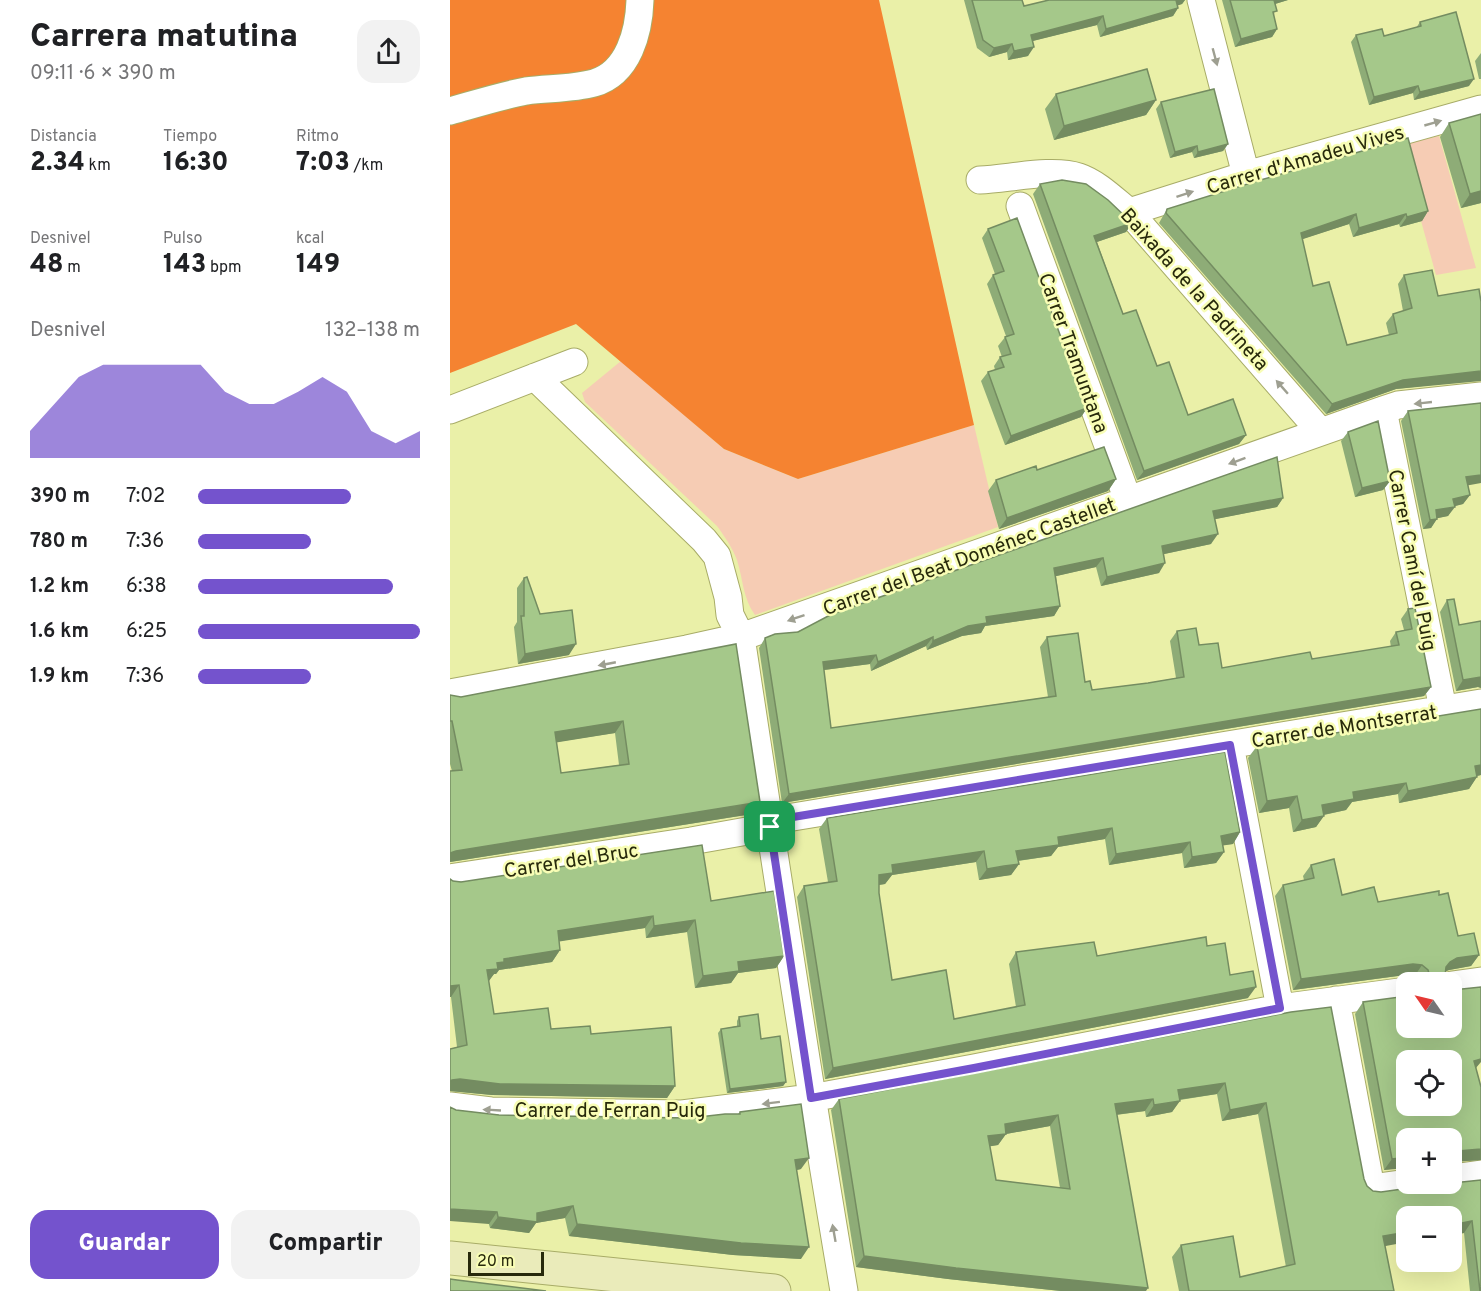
<!DOCTYPE html>
<html lang="es">
<head>
<meta charset="utf-8">
<style>
	body { margin:0; font-family:Overpass,sans-serif; background:#f2f2f2; color:#202124; height:100vh; display:flex; flex-direction:column; font-size:22px; white-space:nowrap }
	* { box-sizing:border-box; margin:0 }
	p { font-size:20px; color:#757577 }
	.icon { flex:none; width:33px; height:33px; fill:none; stroke:currentColor; stroke-width:2; stroke-linecap:round; stroke-linejoin:round }
	.map { position:relative; flex:1; overflow:hidden }
	.side { display:flex; flex-direction:column; background:#fff; width:450px }
	.side>* { flex:none }
	.needle { width:39px; rotate:304deg }
	.controls { position:absolute; left:946px; top:972px; display:grid; gap:12px }
	.controls a { display:grid; place-items:center; width:66px; height:66px; border-radius:12px; background:#fff; box-shadow:0 6px 24px #0002; font-size:30px }
	.scale { position:absolute; left:18px; bottom:15px; width:76px; box-sizing:border-box; padding-left:6px; border:3px solid #27290b; border-top:0; font-size:16px; line-height:21px; white-space:nowrap; color:#27290b; -webkit-text-stroke:4px #f8fdb5; paint-order:stroke }
	.pin { position:absolute; display:grid; place-items:center; width:51px; height:51px; color:#fff; margin:-26px; border-radius:12px; box-shadow:0 3px 9px #0006 }
	.round { display:grid; place-items:center; flex:none; width:63px; height:63px; border-radius:18px; background:#f2f2f2 }
	.head { display:flex; align-items:center; justify-content:space-between; height:102px; padding:0 30px }
	h1 { font-size:33px; font-weight:800; line-height:45px }
	.metrics { display:grid; grid-template-columns:repeat(3,1fr); gap:9px; height:102px; padding:6px 30px }
	.metrics div { display:grid; align-content:center }
	.metrics b { font-size:26px; font-weight:800 }
	.metrics small { font-size:16px; font-weight:400 }
	.metrics p { font-size:16px }
	.chart { height:168px; padding:12px 30px }
	.chart p { display:flex; justify-content:space-between }
	.chart svg { width:100%; height:108px; margin-top:6px; fill:#7453cd; opacity:.7 }
	.button { display:flex; gap:12px; margin-top:auto; padding:12px 30px }
	.button a { flex:1; height:69px; border-radius:18px; background:#7453cd; color:#fff; font-size:24px; font-weight:800; line-height:69px; text-align:center }
	.button a+a { background:#f2f2f2; color:#202124 }
	ul { padding:0 30px; list-style:none; font-size:20px }
	li { display:grid; grid-template-columns:96px 72px 1fr; align-items:center; height:45px }
	li i { height:15px; border-radius:8px; background:#7453cd }
	main { display:flex; flex:1; min-height:0 }
	.map>svg:first-child { display:block }
</style>
</head>
<body>
<main>
<section class="side">
<div class="head"><div><h1>Carrera matutina</h1><p>09:11 · 6 × 390 m</p></div><a class="round"><svg class="icon" aria-label="share" viewBox="0 0 24 24"><path d="M12 15V3M7 8l5-5 5 5M5 13v7h14v-7"/></svg></a></div>
<div class="metrics">
<div><p>Distancia</p><b>2.34<small> km</small></b></div>
<div><p>Tiempo</p><b>16:30</b></div>
<div><p>Ritmo</p><b>7:03<small> /km</small></b></div>
</div>
<div class="metrics">
<div><p>Desnivel</p><b>48<small> m</small></b></div>
<div><p>Pulso</p><b>143<small> bpm</small></b></div>
<div><p>kcal</p><b>149</b></div>
</div>
<div class="chart"><p><span>Desnivel</span>132–138 m</p>
<svg viewBox="0 0 160 44" preserveAspectRatio="none"><path d="M0 44V33L10 22L20 11L30 6L40 6L50 6L60 6L70 6L80 17L90 22L100 22L110 17L120 11L130 17L140 33L150 38L160 33V44z"/></svg>
</div>
<ul>
<li><b>390 m</b>7:02<i style="width:69%"></i></li>
<li><b>780 m</b>7:36<i style="width:51%"></i></li>
<li><b>1.2 km</b>6:38<i style="width:88%"></i></li>
<li><b>1.6 km</b>6:25<i style="width:100%"></i></li>
<li><b>1.9 km</b>7:36<i style="width:51%"></i></li>
</ul>
<div class="button"><a>Guardar</a><a>Compartir</a></div>
</section>
<div class="map">
<svg width="1031" height="1291" viewBox="0 0 1031 1291">
	<rect width="100%" height="100%" fill="#eaf0a8"/>
	<!-- green -->
	<path fill="#f6ccb4" d="M989,136l37,132 -40,7 -36,-130z
		M171,361l103,88 74,30 176,-54 24,102 -243,88c-12,-16 -12,-36 -18,-55 -5,-13 -12,-23 -20,-34l-132,-124 -3,-9z"/>
	<!-- forest -->
	<path fill="#f58331" d="M0,0h429l95,425 -176,54 -74,-30 -148,-125 -126,49z"/>
	<g fill="none" stroke-linecap="round" stroke-linejoin="round">
		<!-- street casing -->
		<g stroke="#a8ac67" stroke-width="29">
			<path id="street" d="M751,0l45,175
				M0,111c25,-7 50,-15 76,-20 22,-3 46,-2 68,-8 35,-10 45,-52 46,-83
				M530,180c28,-1 72,-12 99,-3 18,6 35,23 50,35l191,219
				M570,206l108,294
				M679,212l117,-37 235,-66
				M85,377l169,163 13,16 11,41 2,18 11,22c33,218 66,437 103,654
				M0,410l124,-48
				M933,410l60,299
				M0,693l237,-44 54,-12 642,-227 15,-5 83,-9
				M780,745l50,263
				M0,878l241,-37 79,-14 17,-9 694,-115
				M1002,985l29,-4
				M886,1000l35,188 36,-5
				M0,1106l41,5 191,3 129,-16 163,-30 306,-60 127,-17
				M1002,1178l29,-4"/>
		</g>
		<!-- secondary casing -->
		<g stroke="#a8ac67" stroke-width="35">
			<path id="secondary" d="M0,1258l324,33"/>
		</g>
		<!-- street -->
		<use href="#street" stroke="#fff" stroke-width="27"/>
		<!-- secondary -->
		<use href="#secondary" stroke="#eaebba" stroke-width="33"/>
	</g>
	<!-- wall -->
	<path fill="#8eac77" fill-rule="evenodd" d="M514,0h58l2,6 25,-6h136l-3,4 -4,1v3l-5,8 -73,21 -3,-12 -65,16 -4,15 -20,4 -1,-8 -18,5 -12,-9z
		M772,0h66l-13,4 -1,12 3,13 -5,8 -37,10z
		M970,22l49,64 -55,14 -1,-7 -44,12 -18,-63 5,-7 28,1 32,-8z
		M1031,53v26h-2l-4,-18z
		M606,94l100,6 -10,15 -92,25 -9,-31z
		M711,102l67,42 -5,7 -29,7 -2,-6 -22,6 -14,-49z
		M1031,114v89l-20,5 -21,-71 9,-14z
		M590,184l92,39 -6,9 -29,10 26,72 65,101 58,20 -7,9 -102,36 -104,-286z
		M717,209l261,2 -6,10 -22,6 -1,-3 -46,13 -4,-13 -47,15 11,47 34,59 42,-10 -3,-12 7,-9 10,-3 -5,-27 6,-9 34,21 41,84 -83,9 -70,25 -167,-191z
		M538,229l99,179 -6,9 -76,28 -24,-64 7,-9 7,-2 -1,-4 6,-9h2l-4,-11 8,-10 -19,-52 6,-9 2,-1 -13,-36z
		M958,411l60,74 2,10 -7,9 -9,2 -6,10 -11,2 -6,10 -8,1 -22,-108z
		M898,432l42,49 -7,9 -28,7 -14,-56z
		M587,470l79,9 -8,12 -109,38 -11,-38 8,-11z
		M833,498l-6,9 -62,12 -4,25 -47,10 -5,19 -58,13 -5,-19 -40,9 4,30 -6,10 -69,10 -4,7 -19,3 -35,14 -1,-4 -55,25 -1,-7 -46,6 7,58 217,-31 -8,-50 7,-10 45,53 56,-7 28,-5 -6,-37 7,-10 22,14 23,23 90,-9 79,-12 -1,-6 6,-9 8,-2 -3,-11 7,-10 23,78 -7,9 -642,107 -23,-155 6,-10 33,-6z
		M74,578l16,36 29,41 -51,9 -4,-37 3,-5v-34z
		M997,600l12,25 22,-4v67l-3,-1 -22,4 -16,-79z
		M286,644l24,158 -8,12 -302,48v-91h2l-2,-7v-69l11,2zM165,733l4,32 -58,8 -5,-31z
		M1031,711v64l-4,1 -8,13 -70,14 -1,-9 -46,8 -6,8 -22,5 -8,12 -23,5 -4,-24 -30,5 -11,-55 9,-12z
		M377,818l413,14 -7,12 -11,1 2,7 -8,11 -32,5 -2,-15 -73,12 -4,-26 -47,8 -7,9 -33,5 1,3 -8,11 -15,2 -17,3 -3,-18 -84,13 -7,9 -6,1v8l13,87 62,39 62,-12 -7,-43 7,-12 81,4 110,-10 41,52 -423,81 -28,-182 7,-11 24,-4 -9,-53z
		M861,865l31,30 36,7 61,-7 19,41 21,19 -8,11 -22,4 -4,1v5l2,6h-27l-6,-5 -9,-2 -112,15 -18,-94 8,-11 21,-5 -1,-4z
		M3,881l258,20 73,55 -8,12 -38,5 -7,10 -36,5 -8,-56 -41,6 -1,-10 -86,13 1,9 -8,12 -53,8 -3,4h-2l-6,7 6,33 57,15 40,5 84,52 -8,12 -175,-3 -42,-4v-42l7,-2 -6,-50z
		M1005,988l7,1 18,73 -4,6 5,19v73l-29,2v-24l-47,29 -21,3 -29,-156 8,-12 44,-6z
		M841,1012l76,174 6,5 8,1 36,-5 5,-2v-1h30l2,-3 8,1 19,-2v111h-11l-6,-58 -12,2v-19l-67,30 9,45h-215l-7,-34 9,-12 59,32 46,-10 -28,-153 -36,7 -5,-27 -37,6 -8,12 -26,5 -1,-6 -29,4 30,176h-85l-113,-12 -92,-12 -25,-157 8,-11zM600,1126l10,62 -64,-8 -6,-34 8,-1 8,-11z
		M289,1017l22,22 25,43 -3,4 -56,7 -9,-60 3,-4 16,-3v-5z
		M6,1110l43,5 191,3 48,-4 2,-2 61,57 -4,1 4,89 -68,-4 -164,-19 -4,-18 -29,5 -7,10 -39,-5z"/>
	<!-- shaded-wall -->
	<path fill="#748c61" d="M725,0h10l-3,4 -12,4z
		M822,0h16l-20,6z
		M728,8l-5,8 -73,21 6,-8z
		M653,16l-6,9 -72,18 6,-8z
		M827,29l-5,8 -37,10 6,-8z
		M562,44l-5,8 -18,5 5,-9z
		M584,47l-6,9 -20,4 6,-9z
		M1024,79l-5,7 -55,14 6,-8z
		M968,86l-5,7 -44,12 5,-8z
		M706,100l-10,15 -92,25 10,-14z
		M778,144l-5,7 -29,7 4,-6z
		M747,146l-5,6 -22,6 5,-6z
		M1031,191v12l-20,5 9,-14z
		M978,211l-6,10 -22,6 7,-10z
		M906,214l-7,10 -55,18 7,-9z
		M956,214l-7,10 -46,13 6,-9z
		M682,223l-6,9 -38,13 6,-9z
		M1031,371v10l-85,8 -70,25 6,-10 71,-24z
		M637,408l-6,9 -76,28 6,-9z
		M796,435l-7,9 -102,36 7,-9z
		M1031,475v8l-22,4 7,-10z
		M666,479l-8,12 -109,38 8,-11z
		M940,481l-7,9 -28,7 7,-9z
		M1020,495l-7,9 -15,4 7,-1 -7,9 -19,4 7,-10 17,-11z
		M833,498l-6,9 -71,14 7,-10z
		M987,519l-6,9 -8,1 7,-9z
		M768,534l-7,10 -56,12 7,-10z
		M653,558l-7,9 -48,11 6,-10z
		M715,563l-6,10 -58,13 6,-9z
		M610,606l-6,10 -69,10 -4,7 -19,3 -35,14 6,-9 53,-24z
		M483,637l-7,9 -55,25 7,-9z
		M126,644l-7,11 -51,9 7,-10z
		M426,655l-6,9 -54,7 7,-9z
		M1031,677v11l-3,-1 -22,4 7,-11z
		M981,687l-7,9 -642,107 7,-9z
		M173,721l-8,12 -68,11 8,-12z
		M1031,765v10l-14,3 8,-12z
		M1027,777l-8,12 -70,14 9,-12z
		M956,783l-8,11 -46,8 -6,8 -33,7 9,-12 31,-13z
		M847,796l-8,12 -30,5 8,-12z
		M310,802l-8,12 -302,48v-9l6,-2z
		M874,816l-8,11 -23,5 9,-12z
		M662,828l-7,11 -47,8 -7,9 -42,6 7,-11 42,-14z
		M790,832l-7,12 -20,3 8,-11z
		M740,842l-8,11 -73,12 7,-11z
		M534,851l-8,11 -84,13 -7,9 -14,2 8,-11 13,-10z
		M774,852l-8,11 -32,5 8,-11z
		M569,864l-8,11 -32,5 8,-11z
		M203,916l-8,12 -95,15 8,-12z
		M245,920l-8,12 -41,6 8,-12z
		M110,950l-8,12 -53,8 -3,4h-2l-5,7 -10,1 8,-12 17,-11z
		M1029,955l-8,11 -22,4 -7,3 8,-11 7,-4z
		M334,956l-8,12 -38,5 -7,10 -36,5 8,-12 35,-14z
		M963,964l9,1 -8,12 -9,-2 -112,15 8,-11z
		M9,985l-8,12h-1v-11z
		M806,987l-8,11 -423,81 8,-11z
		M1031,1053v9l-7,8v-9z
		M10,1079l215,7 -8,12 -175,-3 -42,-4v-10l2,-1z
		M336,1082l-3,4 -56,7 3,-4z
		M775,1083l-8,11 -47,7 8,-11z
		M703,1099l-8,12 -39,5 9,-12z
		M730,1101l-8,11 -26,5 8,-12z
		M816,1103l-8,11 -36,7 8,-11z
		M608,1115l-8,11 -44,8 -8,11 -18,3 8,-12 17,-12z
		M1031,1149v11l-29,2v-9l6,-2z
		M957,1157v11l-23,2 8,-11z
		M359,1158l-8,11 -14,3 8,-12z
		M123,1206l-8,12 -29,5 -7,10 -39,-5 8,-11 39,-4z
		M0,1209l47,3 -8,12 -39,-3z
		M1022,1221l-8,12 -12,2v-10z
		M127,1224l232,23 -8,12 -68,-4 -164,-19z
		M957,1232v10l-32,6 8,-12z
		M414,1256l284,32 -2,3h-85l-113,-12 -92,-12z"/>
	<!-- building -->
	<path fill="#a5c88a" stroke="#748c61" stroke-width="1.5" fill-rule="evenodd" d="M522,0h50l2,6 25,-6h127l2,8 -72,21 -3,-13 -72,19 3,12 -20,4 -2,-7 -18,4 -11,-8z
		M780,0h44l3,11 -4,1 4,17 -36,10z
		M1006,12l18,67 -54,13 -2,-6 -44,11 -18,-62 26,-6 2,7 37,-10 -1,-4z
		M697,69l9,31 -92,26 -8,-32z
		M764,89l14,55 -30,8 -1,-6 -22,6 -14,-50z
		M1031,114v77l-11,3 -21,-71z
		M958,138l20,73 -21,6 -1,-3 -47,14 -3,-14 -55,19 12,53 16,-4 18,63 50,-12 -4,-19 19,-6 -8,-33 28,-5 6,26 41,-7 2,13v69l-78,9 -71,24 -166,-191 1,-4 90,-28z
		M612,180l24,4 22,16 24,23 -38,13 29,78 13,-4 21,56 12,-4 19,53 45,-16 13,36 -102,36 -104,-287z
		M567,218l70,190 -76,28 -23,-64 16,-5 -4,-10 11,-3 -6,-17 9,-3 -21,-59 11,-4 -16,-42z
		M1031,403v72l-15,2 4,18 -17,4 2,8 -19,3 1,9 -7,1 -22,-109z
		M928,421l12,60 -28,7 -14,-56z
		M654,447l12,32 -109,39 -11,-38 40,-14 1,4z
		M827,457l6,41 -70,13 5,23 -56,12 3,17 -58,14 -4,-19 -49,10 6,38 -74,11 1,6 -19,3 -35,15v-4l-55,25 -2,-7 -53,7 8,66 225,-32 -9,-59 31,-4 7,49 5,-1 2,9 56,-7 36,-6 -7,-46 19,-3 3,17 19,-2 4,25 88,-16 2,7 87,-14 -3,-13 16,-3 -4,-20 7,-1 16,79 -642,107 -24,-156 10,-4 23,-2 34,-18z
		M77,577l13,37 32,-4 4,34 -51,10 -4,-38h3v-38z
		M1004,599l5,26 22,-4v56l-18,3 -16,-80z
		M286,644l24,158 -304,49 -6,2v-82l12,-1 -10,-49h-2v-26l11,2zM173,721l6,43 -68,9 -6,-41z
		M1031,709v56l-6,1 2,11 -69,14 -2,-8 -53,9 1,7 -32,6 2,11 -22,4 -5,-24 -30,5 -10,-55z
		M775,752l15,80 -19,4 3,16 -32,5 -2,-15 -74,12 -4,-26 -54,9 1,8 -43,6 3,13 -15,2 -17,3 -3,-18 -92,14 1,8 -14,2v18l13,87 54,-10 8,49 71,-14 -9,-53 78,-10 3,14 109,-19 1,9 18,-3 5,32 23,-4 3,16 -423,81 -29,-182 33,-5 -10,-63z
		M252,845l9,56 63,-10 10,65 -46,6 1,9 -36,5 -8,-56 -41,6 -1,-10 -95,15 2,19 -56,9v3l-7,1 1,6 -11,1 7,44 54,-6 3,21 39,-3 1,8 80,-7 4,59 -175,-2 -40,-5 -8,1 -2,1v-32l17,-4 -8,-60 -9,1v-107l3,2 8,1z
		M884,859l8,36 32,-8 4,15 61,-11v4l9,-2 10,43 16,-3 5,22 -22,3 -7,4 -4,5 -1,9 2,6h-17v-5l-2,-7 -6,-5 -9,-1 -112,15 -18,-94 31,-7 -3,-13z
		M1002,986l3,2 7,1 19,-2v72l-7,2 7,26v62l-23,2 -6,2v-15h-45v19l-15,2 -29,-157 44,-6v32h45zM957,1060h45v46h-45z
		M881,1007l33,172 3,7 6,5 8,1 36,-5 8,-3h27v-4l2,1 8,1 19,-2v111h-1l-8,-70 -20,4v-9h-45v16l-24,4 11,55h-205l-8,-46 52,-9 7,41 55,-13 -29,-161 -36,7 -5,-27 -47,7 2,11 -26,4 -1,-6 -38,5 33,184 -192,-20 -92,-12 -25,-157 452,-87zM608,1115l12,74 -74,-9 -8,-44 18,-2 -1,-10z
		M308,1014l3,25 19,-3 6,46 -56,7 -9,-60 19,-3 -1,-9z
		M351,1104l8,54 -14,2 14,87 -68,-4 -164,-19 -4,-18 -36,7v9l-39,-5 -1,-5 -47,-3v-102l6,3 43,5 191,3 35,-4h15v-2z
		M0,1279l7,1 89,11h-96z"/>
	<!-- one-way arrows -->
	<defs><path id="oneway-solid" d="M-6-.8H1V-3.2L6.5 0L1 3.2V.8H-6Z" transform="scale(1.5)"/></defs>
	<g fill="#9e9f91">
		<use href="#oneway-solid" transform="translate(765 57) rotate(75)"/>
		<use href="#oneway-solid" transform="translate(983 123) rotate(-16)"/>
		<use href="#oneway-solid" transform="translate(735 194) rotate(-18)"/>
		<use href="#oneway-solid" transform="translate(832 387) rotate(-131)"/>
		<use href="#oneway-solid" transform="translate(973 403) rotate(174)"/>
		<use href="#oneway-solid" transform="translate(787 461) rotate(160)"/>
		<use href="#oneway-solid" transform="translate(346 618) rotate(161)"/>
		<use href="#oneway-solid" transform="translate(157 664) rotate(169)"/>
		<use href="#oneway-solid" transform="translate(321 1103) rotate(173)"/>
		<use href="#oneway-solid" transform="translate(42 1110) rotate(-177)"/>
		<use href="#oneway-solid" transform="translate(384 1233) rotate(-100)"/>
	</g>
	<g fill="none" stroke-linecap="round" stroke-linejoin="round">
		<!-- route casing -->
		<g stroke="#fff" stroke-width="12">
			<path id="route" d="M780,745l50,263 -306,60 -163,30 -41,-271 17,-9z"/>
		</g>
		<!-- route -->
		<use href="#route" stroke="#7453cd" stroke-width="8"/>
	</g>
	<g text-anchor="middle" stroke-width="5" stroke-linejoin="round" paint-order="stroke">
		<!-- street labels -->
		<g font-size="20" fill="#27290b" stroke="#f8fdb5">
			<text transform="translate(855 159) rotate(-16)" y="7">Carrer d'Amadeu Vives</text>
			<text transform="translate(745 289) rotate(48)" y="7">Baixada de la Padrineta</text>
			<text transform="translate(624 353) rotate(70)" y="7">Carrer Tramuntana</text>
			<text transform="translate(519 556) rotate(-20)" y="7">Carrer del Beat Doménec Castellet</text>
			<text transform="translate(963 560) rotate(79)" y="7">Carrer Camí del Puig</text>
			<text transform="translate(894 726) rotate(-9)" y="7">Carrer de Montserrat</text>
			<text transform="translate(121 860) rotate(-9)" y="7">Carrer del Bruc</text>
			<text x="160" y="1117">Carrer de Ferran Puig</text>
		</g>
	</g>
</svg>
<div class="controls">
<a><svg class="needle" viewBox="-14 -14 28 28"><path d="M0-13l5 13h-10z" fill="#e53935"/><path d="M0 13l5-13h-10z" fill="#757577"/></svg></a>
<a><svg class="icon" aria-label="locate" viewBox="0 0 24 24"><circle cx="12" cy="12" r="6"/><path d="M12 2v4M12 18v4M2 12h4M18 12h4"/></svg></a>
<a>+</a>
<a>−</a>
</div>
<div class="scale">20 m</div>
<div class="pin" style="left:320px;top:827px;background:#1e9e55"><svg class="icon" aria-label="arrive" viewBox="0 0 24 24"><path d="M6 21V4h12l-3 4 3 4H6"/></svg></div>
</div>
</main>
</body>
</html>
